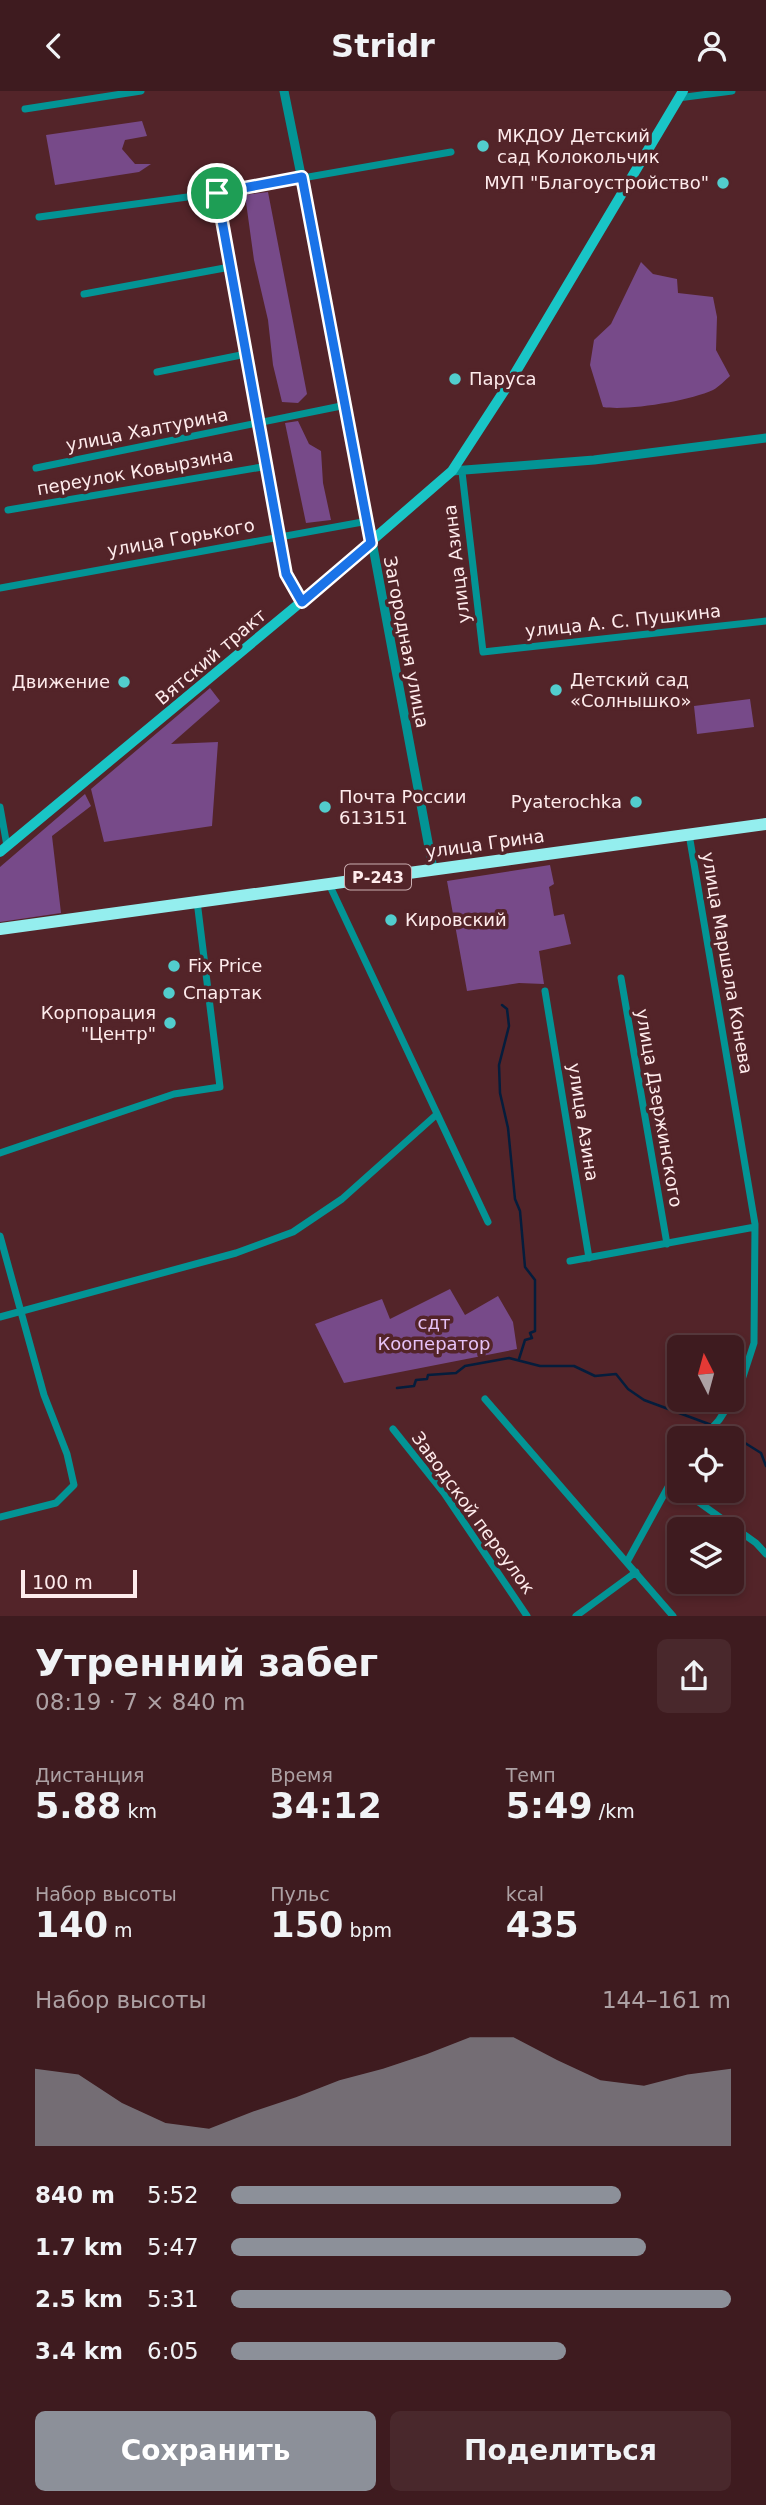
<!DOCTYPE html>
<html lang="ru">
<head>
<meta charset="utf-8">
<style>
	body { margin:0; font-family:"DejaVu Sans",sans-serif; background:#49282c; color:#f1f3f6; height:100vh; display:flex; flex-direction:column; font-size:26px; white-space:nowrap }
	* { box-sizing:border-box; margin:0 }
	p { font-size:23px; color:#ada1a4 }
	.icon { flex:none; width:38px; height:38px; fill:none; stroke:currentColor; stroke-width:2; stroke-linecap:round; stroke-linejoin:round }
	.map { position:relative; height:1525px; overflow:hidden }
	.drawer { display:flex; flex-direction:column; background:#3e1b1f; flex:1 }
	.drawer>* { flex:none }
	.needle { width:46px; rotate:354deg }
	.controls { position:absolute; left:667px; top:1244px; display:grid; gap:14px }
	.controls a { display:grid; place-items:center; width:77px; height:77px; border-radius:10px; background:#3e1b1f; box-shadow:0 4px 10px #0003,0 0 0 2px #57393d; font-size:35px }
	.scale { position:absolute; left:21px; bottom:18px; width:116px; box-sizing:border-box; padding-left:7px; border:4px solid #feebec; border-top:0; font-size:19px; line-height:24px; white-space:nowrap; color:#feebec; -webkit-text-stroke:5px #532429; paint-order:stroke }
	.pin { position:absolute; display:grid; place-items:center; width:60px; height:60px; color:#fff; margin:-30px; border:4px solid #fff; border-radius:50%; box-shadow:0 2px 7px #0007 }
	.round { display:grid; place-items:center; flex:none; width:74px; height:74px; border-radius:10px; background:#49282c }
	.summary { display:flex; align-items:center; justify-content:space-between; height:119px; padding:0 35px }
	h1 { font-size:38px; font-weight:700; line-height:52px }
	.metrics { display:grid; grid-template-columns:repeat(3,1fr); gap:10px; height:119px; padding:7px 35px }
	.metrics div { display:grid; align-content:center }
	.metrics b { font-size:35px; font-weight:700 }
	.metrics small { font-size:19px; font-weight:400 }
	.metrics p { font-size:19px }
	.chart { height:196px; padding:14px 35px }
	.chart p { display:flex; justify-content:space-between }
	.chart svg { width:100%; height:126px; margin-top:7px; fill:#8c9099; opacity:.7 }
	.primary-button { display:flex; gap:14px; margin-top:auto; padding:14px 35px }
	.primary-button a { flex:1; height:80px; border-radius:10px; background:#8c9099; color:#fff; font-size:28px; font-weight:700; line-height:80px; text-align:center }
	.primary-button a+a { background:#49282c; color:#f1f3f6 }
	ul { padding:0 35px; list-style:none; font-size:23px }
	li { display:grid; grid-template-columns:112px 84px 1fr; align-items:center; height:52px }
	li i { height:18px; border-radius:9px; background:#8c9099 }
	header { display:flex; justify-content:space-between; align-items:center; height:91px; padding:0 35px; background:#3e1b1f; font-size:32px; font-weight:700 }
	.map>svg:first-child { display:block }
</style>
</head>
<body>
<header><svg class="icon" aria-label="back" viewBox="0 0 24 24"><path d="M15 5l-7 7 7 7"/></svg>Stridr<svg class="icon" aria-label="person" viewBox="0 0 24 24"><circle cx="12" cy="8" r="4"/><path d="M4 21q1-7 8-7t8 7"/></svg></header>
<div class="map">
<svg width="766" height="1525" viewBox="0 0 766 1525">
	<rect width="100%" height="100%" fill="#532429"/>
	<!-- green -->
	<path fill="#774a89" d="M142,30l5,15 -22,4 -3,9 13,15h16l-12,8 -84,13 -9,-50z
		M268,101l39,202 -9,9 -16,-1 -9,-37 -5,-45 -14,-60 -9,-65z
		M641,171l12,12 24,5 1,14 35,4 4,20 -1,33 14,26c-5,4 -11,11 -17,14 -24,11 -85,21 -110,17l-13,-42 4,-25 17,-16z
		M298,330l11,23 12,7 2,32 8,37 -25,3 -21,-100z
		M210,597l10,13 -49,43 47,-2 -6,84 -108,16 -13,-53z
		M750,608l4,28 -57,7 -3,-28z
		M85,703l6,12 -39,30 9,77 -61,9v-55z
		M550,774l4,19 -5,3 5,29 10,-2 7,30 -32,7 5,33 -25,-1 -52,8 -20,-110z
		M450,1198l15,26 33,-19 15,26 4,27 -173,34 -29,-59 67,-25 8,20z"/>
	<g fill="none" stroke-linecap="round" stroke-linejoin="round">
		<!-- stream -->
		<path stroke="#051d3c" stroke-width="2.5" d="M502,914l5,4 2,17 -10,39 1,28 8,35 7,71 5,12 5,56 10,13v51l-5,2 2,5 -7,2 -6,19
			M397,1297l17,-2 2,-6 11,-1 1,-4 28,-2 9,-7 44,-8 31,8h34l21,10 21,-2 12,15 16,11 73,27 12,11 16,5 16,10 5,13"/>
		<!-- minor -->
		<path stroke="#039495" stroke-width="7" d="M678,7l54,-7
			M25,18l116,-18
			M217,102l70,381 14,28
			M39,126l178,-24 234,-41
			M84,203l146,-27
			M157,281l89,-18
			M36,377l310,-63
			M462,381l21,180 283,-31
			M8,419l260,-44
			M0,497l368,-67
			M0,716l7,39
			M689,743l66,390 -1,119 -15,46 -20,31 -17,19
			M329,793l159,338
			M621,887l46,266
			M545,900l44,267
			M0,1062l174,-59 46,-7 -23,-186
			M0,1145l44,159 23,59 7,31 -18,18 -56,14
			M570,1170l185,-34
			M0,1226l236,-64 57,-21 49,-33 94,-84
			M485,1308l188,217
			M393,1338l51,64 83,123
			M683,1400l73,52 10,11
			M627,1471l52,-95
			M576,1525l60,-44"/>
		<!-- tertiary -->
		<path stroke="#039495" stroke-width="9" d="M284,0l51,252 98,526
			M452,380l142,-11 172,-22"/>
		<!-- secondary -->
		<path stroke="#19c5c6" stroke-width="10" d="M0,761l301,-250 151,-131 56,-86 175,-294"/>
		<!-- trunk -->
		<path stroke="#94eeee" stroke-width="12" d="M0,838l766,-105"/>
	</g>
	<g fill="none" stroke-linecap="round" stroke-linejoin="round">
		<!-- route casing -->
		<g stroke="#fff" stroke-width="14">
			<path id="route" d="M302,86l69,366 -69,59 -16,-28 -69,-381z"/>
		</g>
		<!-- route -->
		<use href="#route" stroke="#1a73e8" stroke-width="9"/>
	</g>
	<!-- markers -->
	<g fill="#52cdcd" stroke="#532429" stroke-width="2.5">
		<circle cx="483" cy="55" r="7"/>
		<circle cx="723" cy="92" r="7"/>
		<circle cx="455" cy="288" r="7"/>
		<circle cx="124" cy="591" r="7"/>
		<circle cx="556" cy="599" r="7"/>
		<circle cx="636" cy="711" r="7"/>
		<circle cx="325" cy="716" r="7"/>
		<circle cx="391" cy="829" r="7"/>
		<circle cx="174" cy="875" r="7"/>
		<circle cx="169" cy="902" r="7"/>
		<circle cx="170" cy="932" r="7"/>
	</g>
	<g text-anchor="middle" stroke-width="7" stroke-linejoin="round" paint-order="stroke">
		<!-- shield labels -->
		<rect fill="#532429" stroke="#cbafb2" stroke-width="2" x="345" y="773.5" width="66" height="25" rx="5"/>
		<g font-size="16" font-weight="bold" fill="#feebec">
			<text x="378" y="792">Р-243</text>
		</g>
		<!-- poi labels -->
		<g font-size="18" fill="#feebec" stroke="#532429" text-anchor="start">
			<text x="497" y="51">МКДОУ Детский<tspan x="497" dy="21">сад Колокольчик</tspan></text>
			<text x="709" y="98" text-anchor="end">МУП "Благоустройство"</text>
			<text x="469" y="294">Паруса</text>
			<text x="570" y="595">Детский сад<tspan x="570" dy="21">«Солнышко»</tspan></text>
			<text x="110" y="597" text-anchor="end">Движение</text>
			<text x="339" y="712">Почта России<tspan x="339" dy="21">613151</tspan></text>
			<text x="622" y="717" text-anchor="end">Pyaterochka</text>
			<text x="405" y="835">Кировский</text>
			<text x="188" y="881">Fix Price</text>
			<text x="183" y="908">Спартак</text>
			<text x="156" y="928" text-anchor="end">Корпорация<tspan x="156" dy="21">"Центр"</tspan></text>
		</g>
		<!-- street labels -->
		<g font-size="18" fill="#feebec" stroke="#532429">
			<text transform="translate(147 339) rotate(-11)" y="6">улица Халтурина</text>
			<text transform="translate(135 381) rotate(-10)" y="6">переулок Ковырзина</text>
			<text transform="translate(181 447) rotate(-10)" y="6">улица Горького</text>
			<text transform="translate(457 473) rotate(-97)" y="6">улица Азина</text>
			<text transform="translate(623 530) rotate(-6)" y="6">улица А. С. Пушкина</text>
			<text transform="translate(406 551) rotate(79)" y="6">Загородная улица</text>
			<text transform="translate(211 566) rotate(-40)" y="6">Вятский тракт</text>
			<text transform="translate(485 753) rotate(-8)" y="6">улица Грина</text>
			<text transform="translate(727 872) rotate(80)" y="6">улица Маршала Конева</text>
			<text transform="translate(659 1017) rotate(80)" y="6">улица Дзержинского</text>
			<text transform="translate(583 1031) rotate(81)" y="6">улица Азина</text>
			<text transform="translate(473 1422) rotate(54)" y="6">Заводской переулок</text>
		</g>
		<!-- park labels -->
		<g font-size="18" fill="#e6c2f6" stroke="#532429">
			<text x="434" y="1238">сдт<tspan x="434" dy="21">Кооператор</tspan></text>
		</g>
	</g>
</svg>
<div class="controls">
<a><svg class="needle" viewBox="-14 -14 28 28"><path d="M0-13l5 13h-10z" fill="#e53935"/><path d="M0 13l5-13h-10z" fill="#ada1a4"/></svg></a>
<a><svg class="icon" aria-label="locate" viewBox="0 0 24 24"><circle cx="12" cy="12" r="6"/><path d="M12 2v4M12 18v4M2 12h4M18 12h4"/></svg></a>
<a><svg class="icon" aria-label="layers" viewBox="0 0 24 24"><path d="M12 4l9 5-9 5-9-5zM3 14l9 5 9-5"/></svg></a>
</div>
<div class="scale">100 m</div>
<div class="pin" style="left:217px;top:102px;background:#1e9e55"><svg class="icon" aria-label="arrive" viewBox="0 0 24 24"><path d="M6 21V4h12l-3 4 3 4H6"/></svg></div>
</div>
<section class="drawer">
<div class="summary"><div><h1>Утренний забег</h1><p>08:19 · 7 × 840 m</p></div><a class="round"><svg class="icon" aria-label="share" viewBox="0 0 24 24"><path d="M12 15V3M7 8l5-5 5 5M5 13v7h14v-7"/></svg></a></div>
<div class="metrics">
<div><p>Дистанция</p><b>5.88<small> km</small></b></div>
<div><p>Время</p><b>34:12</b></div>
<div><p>Темп</p><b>5:49<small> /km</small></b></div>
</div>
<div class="metrics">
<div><p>Набор высоты</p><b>140<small> m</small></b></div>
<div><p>Пульс</p><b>150<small> bpm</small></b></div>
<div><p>kcal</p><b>435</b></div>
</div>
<div class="chart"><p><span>Набор высоты</span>144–161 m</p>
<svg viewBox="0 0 160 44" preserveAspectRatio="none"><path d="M0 44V17L10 19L20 29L30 36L40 38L50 32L60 27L70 21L80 17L90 12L100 6L110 6L120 14L130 21L140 23L150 19L160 17V44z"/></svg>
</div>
<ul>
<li><b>840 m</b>5:52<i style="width:78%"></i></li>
<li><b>1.7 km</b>5:47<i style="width:83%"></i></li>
<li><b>2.5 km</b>5:31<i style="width:100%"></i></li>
<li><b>3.4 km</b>6:05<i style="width:67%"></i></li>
</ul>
<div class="primary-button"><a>Сохранить</a><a>Поделиться</a></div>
</section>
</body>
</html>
